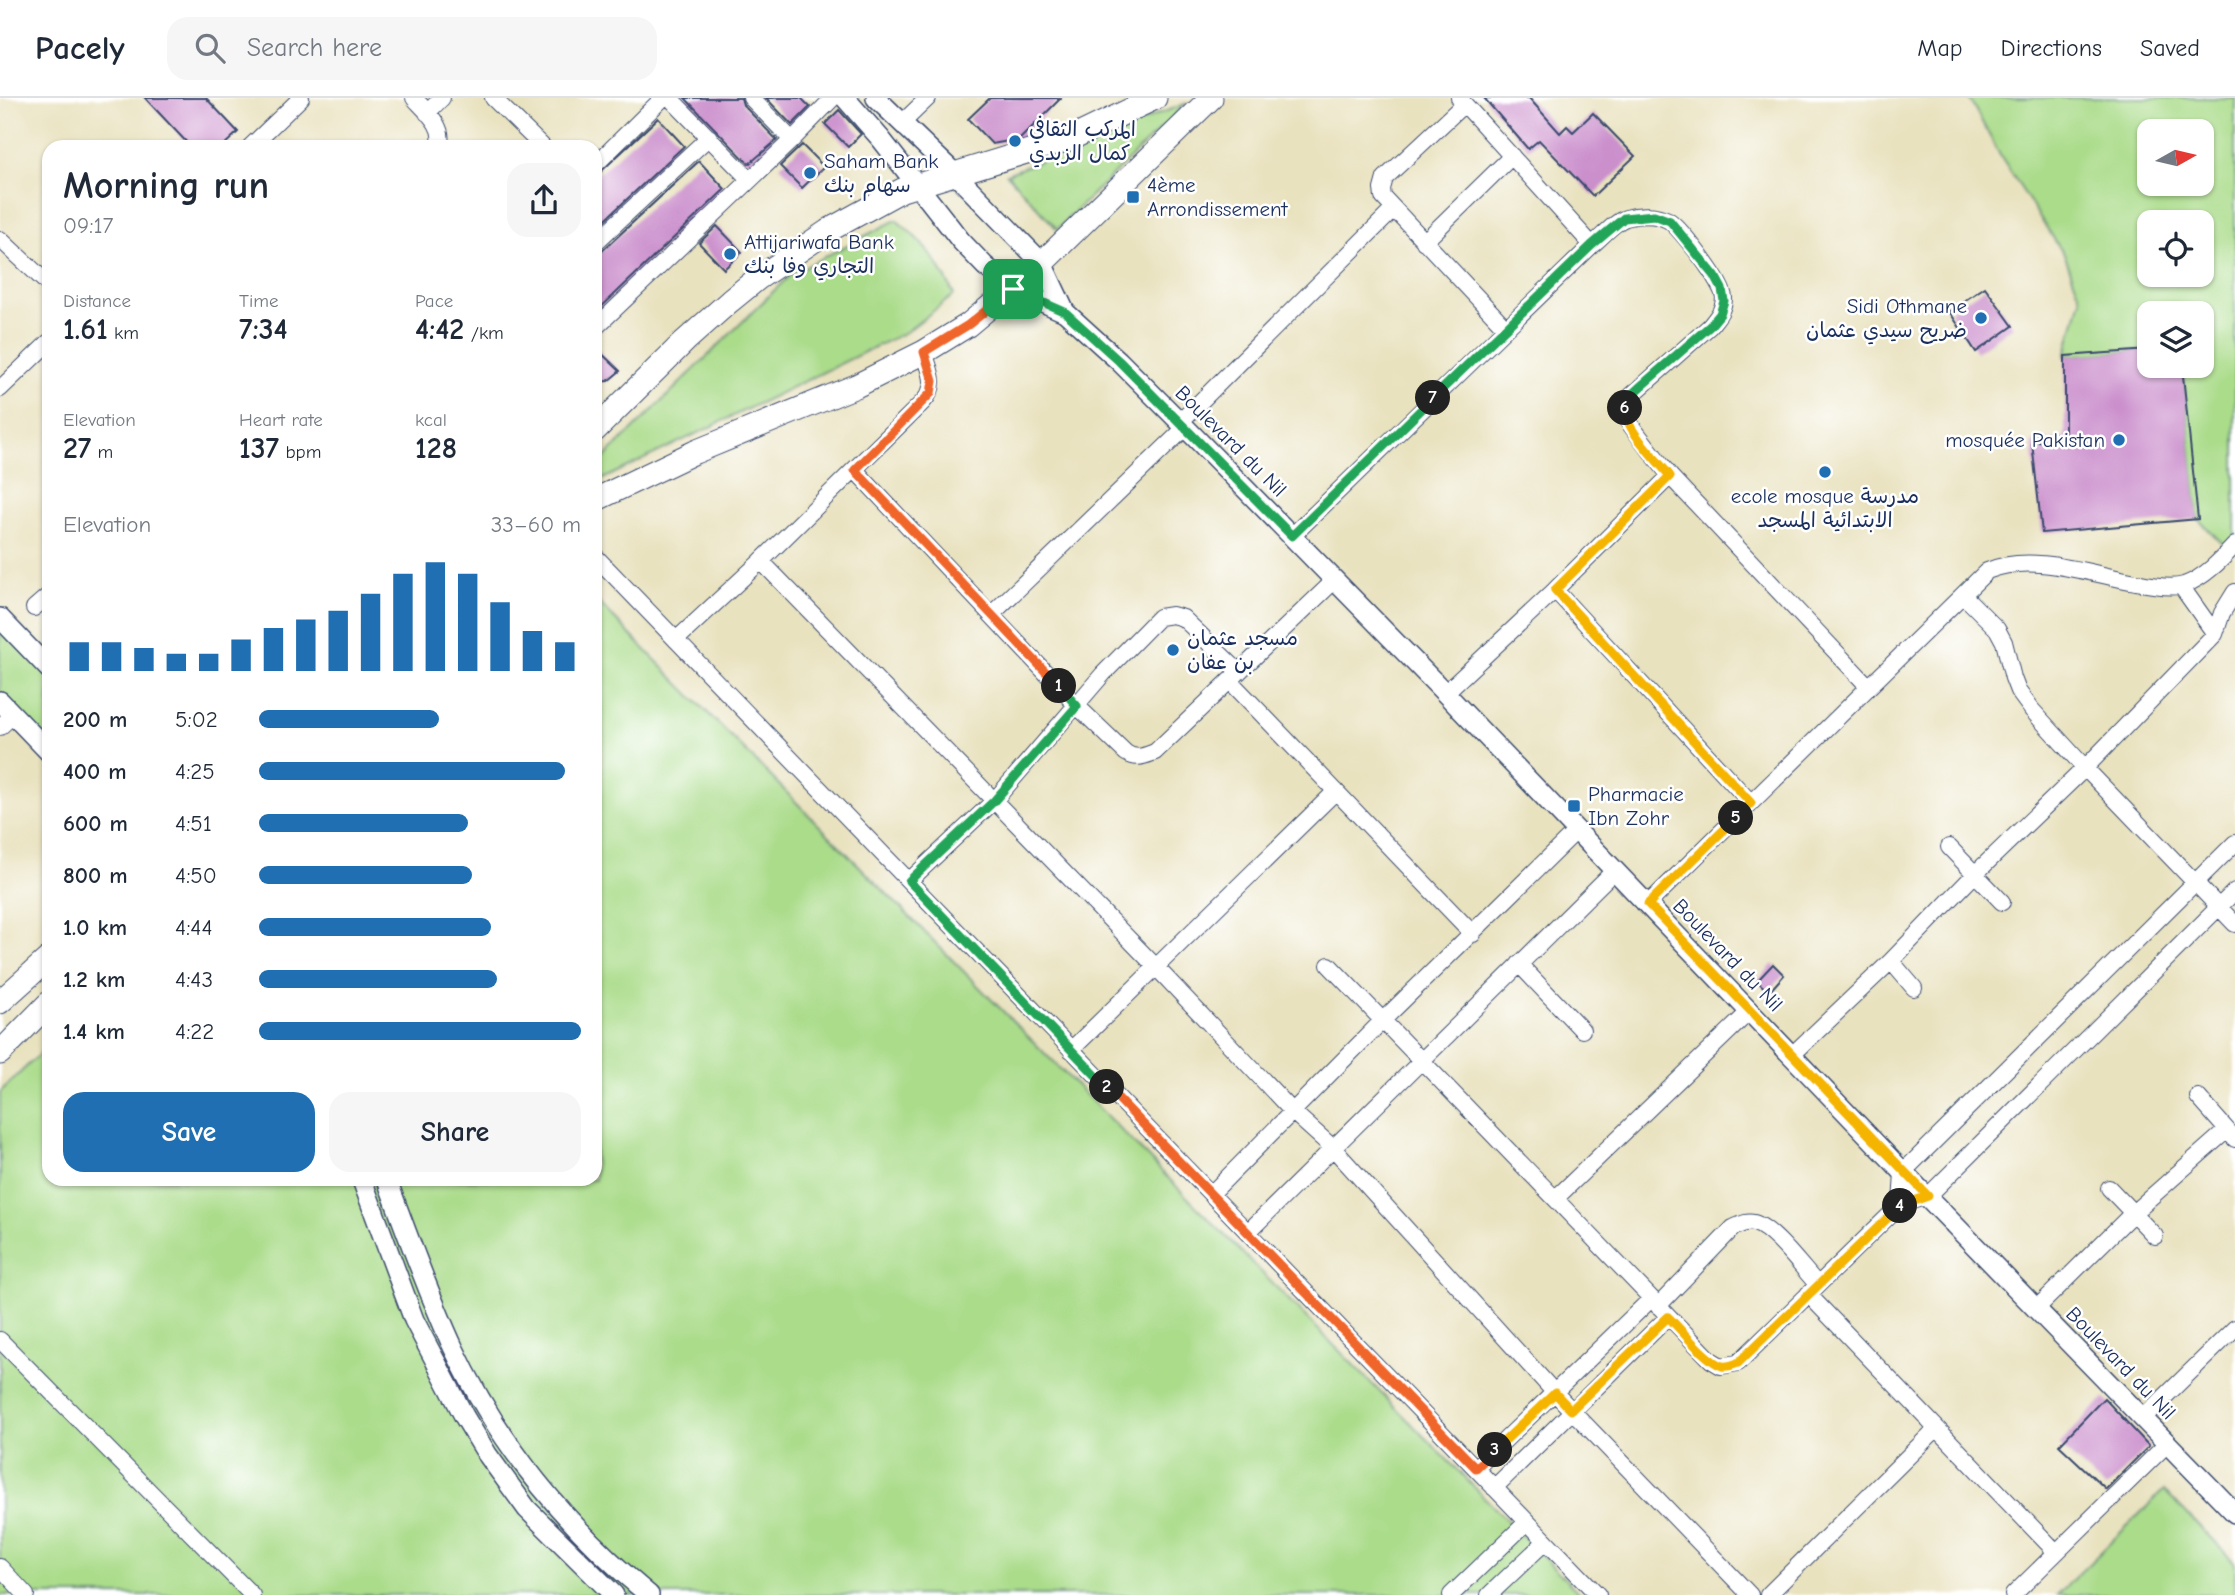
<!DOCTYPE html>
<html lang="en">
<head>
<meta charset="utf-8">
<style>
	body { margin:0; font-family:"Comic Neue","Playpen Sans Arabic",sans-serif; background:#f6f6f7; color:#1f2937; height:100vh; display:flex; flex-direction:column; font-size:26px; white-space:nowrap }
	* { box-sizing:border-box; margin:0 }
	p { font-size:23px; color:#747a83 }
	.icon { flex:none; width:38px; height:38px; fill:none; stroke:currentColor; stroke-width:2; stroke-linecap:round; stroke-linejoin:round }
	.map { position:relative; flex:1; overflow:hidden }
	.drawer { position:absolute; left:42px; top:42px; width:560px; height:1046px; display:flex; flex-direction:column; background:#fff; border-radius:21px; box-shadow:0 2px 5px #0004 }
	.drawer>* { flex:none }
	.needle { width:46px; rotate:82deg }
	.buttons { position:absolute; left:2137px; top:21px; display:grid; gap:14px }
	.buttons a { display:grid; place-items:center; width:77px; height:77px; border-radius:14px; background:#fff; box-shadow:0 2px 5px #0004; font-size:35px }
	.pin { position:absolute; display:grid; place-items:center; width:60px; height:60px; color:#fff; margin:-30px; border-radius:14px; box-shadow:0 4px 10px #0006 }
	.km { position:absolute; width:35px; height:35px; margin:-18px; border-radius:50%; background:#222; color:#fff; font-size:19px; line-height:35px; text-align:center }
	.round { display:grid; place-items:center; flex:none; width:74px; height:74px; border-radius:21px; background:#f6f6f7 }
	.head { display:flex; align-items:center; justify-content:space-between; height:119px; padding:0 21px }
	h1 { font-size:38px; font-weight:600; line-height:52px }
	.stats { display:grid; grid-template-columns:repeat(3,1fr); gap:10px; height:119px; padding:7px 21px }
	.stats div { display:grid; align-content:center }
	.stats b { font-size:30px; font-weight:600 }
	.stats small { font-size:19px; font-weight:400 }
	.stats p { font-size:19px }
	.chart { height:196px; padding:14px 21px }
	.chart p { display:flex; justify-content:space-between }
	.chart svg { width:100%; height:126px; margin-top:7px; stroke:#1f6fb2; stroke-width:6 }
	.primary-button { display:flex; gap:14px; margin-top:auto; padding:14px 21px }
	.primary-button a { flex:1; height:80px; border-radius:21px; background:#1f6fb2; color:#fff; font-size:28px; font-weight:600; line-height:80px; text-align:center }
	.primary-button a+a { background:#f6f6f7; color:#1f2937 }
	ul { padding:0 21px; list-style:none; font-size:23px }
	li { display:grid; grid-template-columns:112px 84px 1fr; align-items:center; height:52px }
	li i { height:18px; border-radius:9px; background:#1f6fb2 }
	header { display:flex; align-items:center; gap:42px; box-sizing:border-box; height:98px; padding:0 35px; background:#fff; border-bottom:2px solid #e0e1e3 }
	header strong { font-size:33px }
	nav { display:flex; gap:38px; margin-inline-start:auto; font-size:24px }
	.search { width:490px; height:63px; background:#f6f6f7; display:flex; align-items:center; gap:18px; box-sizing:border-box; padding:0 24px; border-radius:21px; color:#747a83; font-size:26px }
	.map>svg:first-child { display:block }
</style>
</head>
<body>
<header>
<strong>Pacely</strong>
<div class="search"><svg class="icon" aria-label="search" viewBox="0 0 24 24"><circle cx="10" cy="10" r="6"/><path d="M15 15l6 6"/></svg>Search here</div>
<nav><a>Map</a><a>Directions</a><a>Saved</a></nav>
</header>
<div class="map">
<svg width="2235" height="1497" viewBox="0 0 2235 1497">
	<rect width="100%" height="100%" fill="#fff"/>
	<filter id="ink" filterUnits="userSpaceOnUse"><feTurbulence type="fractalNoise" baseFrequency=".0143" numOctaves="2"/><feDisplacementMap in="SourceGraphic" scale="14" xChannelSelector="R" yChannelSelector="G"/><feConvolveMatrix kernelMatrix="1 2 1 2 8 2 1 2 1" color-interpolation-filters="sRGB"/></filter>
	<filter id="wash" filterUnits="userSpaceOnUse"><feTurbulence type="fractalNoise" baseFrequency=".00686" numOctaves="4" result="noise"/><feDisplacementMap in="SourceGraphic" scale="28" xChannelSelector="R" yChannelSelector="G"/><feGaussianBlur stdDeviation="1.57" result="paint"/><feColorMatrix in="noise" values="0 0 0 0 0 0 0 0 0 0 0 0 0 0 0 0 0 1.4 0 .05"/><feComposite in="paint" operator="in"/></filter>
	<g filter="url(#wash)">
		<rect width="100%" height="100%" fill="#e9e2bf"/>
		<!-- green -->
		<path fill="#aadc8a" stroke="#628674" stroke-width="2" fill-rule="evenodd" d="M1969,0h266v448l-5,5 -32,-32 -16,-153h20v-53h-53v37l-84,6 16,-57 -16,-43 -63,-97zM2149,33h53v53h-53zM2149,124h53v53h-53z
			M1187,5l-130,126 -50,-55z
			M896,122c26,20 45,45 58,75l-48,37 -311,151v-16l196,-193z
			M595,501l986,996h-1581v-503l49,-47v135h546z
			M0,520l49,51v83l-49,-51z
			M2164,1392l71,73v32h-178z"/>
		<g id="blocks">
			<!-- building -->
			<path fill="#cb8fcc" d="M145,0h61l32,34 -16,15h-31z
				M685,0h56l2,7 34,35 -28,24z
				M766,0h35l9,9 -18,18z
				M990,0h71l-41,41 -28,5 -24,-25z
				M1484,0h45l31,35 7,-7 6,6 20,-19 42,43 -42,40 -54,-56 -11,9z
				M839,12l22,24 -13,13 -23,-23z
				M658,20l26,28 -89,83v-52z
				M802,47l22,22 -22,21 -22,-22z
				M699,63l26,28 -130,124v-60l7,-2z
				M717,128l25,26 -18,17 -25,-26z
				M1985,189l28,39 -37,26 -27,-41z
				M595,249l25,24 -12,10 -13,1z
				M2149,252v16h33l16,153 -156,14 -10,-91 33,-4v-82z
				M1773,866l11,11 -15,17 -12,-11z
				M2104,1300l45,48 -43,43 -47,-44z"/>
		</g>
	</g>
	<g filter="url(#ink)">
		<use href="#blocks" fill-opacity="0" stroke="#3a4a6d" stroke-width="2"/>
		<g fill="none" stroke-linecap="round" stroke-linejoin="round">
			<!-- minor casing -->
			<g stroke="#3a4a6d" stroke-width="18">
				<path id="minor" d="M414,0c11,12 34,31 24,49
					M493,0l50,49
					M670,0l80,82
					M751,0l41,42
					M1459,0l133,147
					M1464,6l-79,74 -3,11 1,8 122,130
					M427,15l15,-15
					M902,25l26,-25
					M250,49l51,-49
					M595,67l68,-67
					M0,141l49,46
					M1424,144l88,-86
					M595,145l114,-106
					M595,230l197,-188 41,-42
					M0,291l49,-47
					M1180,324l214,-213
					M855,372l222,236 49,47c11,7 18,3 29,-1l180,-172
					M1292,438l300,-291c10,-8 22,-23 34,-27 13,-4 30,-4 42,2 12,7 56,64 56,78 0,12 -8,20 -14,28l-79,70 -7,16 2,7 44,57 199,211
					M595,458l1003,1039
					M761,463l395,406 137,145 40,36 222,245 195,202
					M2181,488l34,48
					M1555,492l196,213
					M1963,497l34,34 7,13 9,36 5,13 14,19 53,58 150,156
					M34,510l15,-13
					M993,515l193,-186
					M676,542l85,-79 162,-159c16,-18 7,-30 1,-50
					M1230,583l243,253
					M1445,595l110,-103 115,-114
					M0,629l13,-12
					M1949,749l53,55
					M909,783l85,-80 109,-127 56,-57 13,-2 11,3 56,54
					M1648,806l339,-333c45,-19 103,3 149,11 14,3 35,7 48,3 20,-7 37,-25 51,-40
					M1891,863l23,27
					M1519,866l63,66
					M1329,867l382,395 10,6 17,-3 163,-159 27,-8 307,-305
					M1071,952l265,-259
					M1792,957l99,-94 85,-88 109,-105 130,-134 7,-21 13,-21
					M2198,999l37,42
					M2109,1090l46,48
					M1211,1096l172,-174 194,-190
					M1556,1100l194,-187
					M1901,1106l2,-32 332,-329
					M1248,1134l367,-362
					M1808,1196l248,258
					M1658,1208l75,-78c7,-3 13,-7 21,-5 19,5 49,46 63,61
					M2037,1210l96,-95 94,-83
					M0,1242l252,255
					M2143,1320l92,-90
					M1476,1370l175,-169
					M1494,1390l174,-171
					M0,1469l26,28
					M1451,1497l76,-73
					M1489,1497l57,-54
					M1768,1497l168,-166
					M2013,1497l155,-152"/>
			</g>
			<!-- tertiary casing -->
			<g stroke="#3a4a6d" stroke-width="22">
				<path id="tertiary" d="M845,0l36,41 80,102 24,25 28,23 52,23 54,49 61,61 265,271 458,479 332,341
					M876,0l78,75 88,90 23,49
					M0,520l49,51
					M0,603l49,51
					M362,1082l52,140 50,96 23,38 40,55 87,86
					M387,1082c21,56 41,113 66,167 46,98 114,180 196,248"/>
			</g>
			<!-- secondary casing -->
			<g stroke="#3a4a6d" stroke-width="25">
				<path id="secondary" d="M595,332l90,-89 45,-40 27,-22 74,-50 71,-39 170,-52 83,-40
					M595,402l100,-48 161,-66 68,-34 44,-27 74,-62 169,-165
					M0,904l49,-44
					M0,955l49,-50"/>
			</g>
			<!-- minor -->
			<use href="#minor" stroke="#fff" stroke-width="16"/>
			<!-- tertiary -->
			<use href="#tertiary" stroke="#fff" stroke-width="19"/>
			<!-- secondary -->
			<use href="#secondary" stroke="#fff" stroke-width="23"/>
		</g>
	</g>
	<g fill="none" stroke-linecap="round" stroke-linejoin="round" filter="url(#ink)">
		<!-- split-1 casing -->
		<g stroke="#fff" stroke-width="14">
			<path id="split-1" d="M1013,191l-45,36 -44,27 9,29 -2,12 -76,77 204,216"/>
		</g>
		<!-- split-2 casing -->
		<g stroke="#fff" stroke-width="14">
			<path id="split-2" d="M1059,588l18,20 -83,95 -85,80 198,206"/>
		</g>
		<!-- split-3 casing -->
		<g stroke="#fff" stroke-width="14">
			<path id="split-3" d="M1107,989l369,381 19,-18"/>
		</g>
		<!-- split-4 casing -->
		<g stroke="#fff" stroke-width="14">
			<path id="split-4" d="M1495,1352l60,-57 16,17 97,-93c13,12 38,44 54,49 5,1 11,-1 16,-3l162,-157"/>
		</g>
		<!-- split-5 casing -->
		<g stroke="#fff" stroke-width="14">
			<path id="split-5" d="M1736,720l-88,86 280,292 -28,10"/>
		</g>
		<!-- split-6 casing -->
		<g stroke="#fff" stroke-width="14">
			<path id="split-6" d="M1625,310c-2,19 33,53 45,68l-115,114 196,213 -15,15"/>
		</g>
		<!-- split-7 casing -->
		<g stroke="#fff" stroke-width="14">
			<path id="split-7" d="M1433,300l159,-153 32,-27 30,-3 16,6 45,55 7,13 2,12 -4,13 -10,12 -70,61 -10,9 -5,12"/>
		</g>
		<!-- split-8 casing -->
		<g stroke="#fff" stroke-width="14">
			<path id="split-8" d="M1013,191l52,23 54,49 173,175 141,-138"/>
		</g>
		<!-- split-1 -->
		<use href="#split-1" stroke="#f0652b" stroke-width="9"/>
		<!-- split-2 -->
		<use href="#split-2" stroke="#22a559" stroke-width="9"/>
		<!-- split-3 -->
		<use href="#split-3" stroke="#f0652b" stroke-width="9"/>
		<!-- split-4 -->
		<use href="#split-4" stroke="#f5b400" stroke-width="9"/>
		<!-- split-5 -->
		<use href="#split-5" stroke="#f5b400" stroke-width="9"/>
		<!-- split-6 -->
		<use href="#split-6" stroke="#f5b400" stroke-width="9"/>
		<!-- split-7 -->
		<use href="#split-7" stroke="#22a559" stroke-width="9"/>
		<!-- split-8 -->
		<use href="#split-8" stroke="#22a559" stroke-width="9"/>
	</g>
	<!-- markers -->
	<g fill="#1f6fb2" stroke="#fff" stroke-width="2.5">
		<circle cx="1015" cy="43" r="7"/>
		<circle cx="810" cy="75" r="7"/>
		<rect x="1126" y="92" width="14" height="14" rx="3.5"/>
		<circle cx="730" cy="156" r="7"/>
		<circle cx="1981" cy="220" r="7"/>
		<circle cx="2119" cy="342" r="7"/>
		<circle cx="1825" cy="374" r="7"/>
		<circle cx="1173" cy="552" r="7"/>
		<rect x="1567" y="701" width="14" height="14" rx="3.5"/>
	</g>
	<g text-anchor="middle" stroke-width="5" stroke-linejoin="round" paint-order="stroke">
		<!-- poi labels -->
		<g font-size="21" fill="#1b2f5e" stroke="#fff" text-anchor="start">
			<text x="1029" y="38">المركب الثقافي<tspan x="1029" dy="24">كمال الزبدي</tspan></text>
			<text x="824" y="70">Saham Bank<tspan x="824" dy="24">سهام بنك</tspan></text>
			<text x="1147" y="94">4ème<tspan x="1147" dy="24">Arrondissement</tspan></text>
			<text x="744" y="151">Attijariwafa Bank<tspan x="744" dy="24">التجاري وفا بنك</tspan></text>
			<text x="1967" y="215" text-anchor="end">Sidi Othmane<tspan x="1967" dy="24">ضريح سيدي عثمان</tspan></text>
			<text x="2105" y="349" text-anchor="end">mosquée Pakistan</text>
			<text x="1825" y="405" text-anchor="middle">ecole mosque مدرسة<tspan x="1825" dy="24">الابتدائية المسجد</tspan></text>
			<text x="1187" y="547">مسجد عثمان<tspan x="1187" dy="24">بن عفان</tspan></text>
			<text x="1588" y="703">Pharmacie<tspan x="1588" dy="24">Ibn Zohr</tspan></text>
		</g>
		<!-- street labels -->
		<g font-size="21" fill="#1b2f5e" stroke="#fff">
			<text transform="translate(1231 343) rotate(45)" y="7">Boulevard du Nil</text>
			<text transform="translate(1728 857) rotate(46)" y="7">Boulevard du Nil</text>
			<text transform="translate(2121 1265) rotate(46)" y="7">Boulevard du Nil</text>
		</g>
	</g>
</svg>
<div class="buttons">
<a><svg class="needle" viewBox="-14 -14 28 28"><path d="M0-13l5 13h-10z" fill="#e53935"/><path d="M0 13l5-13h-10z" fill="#747a83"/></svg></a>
<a><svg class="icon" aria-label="locate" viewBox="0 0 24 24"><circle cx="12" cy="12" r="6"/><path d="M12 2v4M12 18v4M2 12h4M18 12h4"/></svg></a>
<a><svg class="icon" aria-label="layers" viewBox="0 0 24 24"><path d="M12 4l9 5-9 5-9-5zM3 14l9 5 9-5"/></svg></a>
</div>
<div class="pin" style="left:1013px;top:191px;background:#1e9e55"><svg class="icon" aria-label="arrive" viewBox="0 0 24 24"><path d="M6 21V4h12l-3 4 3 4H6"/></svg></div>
<b class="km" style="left:1059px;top:588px">1</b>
<b class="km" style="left:1107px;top:989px">2</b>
<b class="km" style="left:1495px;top:1352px">3</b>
<b class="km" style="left:1900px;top:1108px">4</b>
<b class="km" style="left:1736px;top:720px">5</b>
<b class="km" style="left:1625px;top:310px">6</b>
<b class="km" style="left:1433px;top:300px">7</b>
<section class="drawer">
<div class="head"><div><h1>Morning run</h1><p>09:17</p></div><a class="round"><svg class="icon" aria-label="share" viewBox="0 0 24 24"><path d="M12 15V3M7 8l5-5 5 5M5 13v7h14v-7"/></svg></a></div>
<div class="stats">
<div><p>Distance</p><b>1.61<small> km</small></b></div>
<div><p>Time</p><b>7:34</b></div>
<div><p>Pace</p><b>4:42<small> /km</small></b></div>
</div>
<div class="stats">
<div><p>Elevation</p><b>27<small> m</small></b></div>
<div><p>Heart rate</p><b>137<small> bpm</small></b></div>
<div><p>kcal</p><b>128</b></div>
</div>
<div class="chart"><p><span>Elevation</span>33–60 m</p>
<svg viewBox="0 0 160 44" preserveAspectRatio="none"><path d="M5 44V34M15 44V34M25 44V36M35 44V38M45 44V38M55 44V33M65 44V29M75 44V26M85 44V23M95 44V17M105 44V10M115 44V6M125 44V10M135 44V20M145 44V30M155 44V34"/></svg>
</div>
<ul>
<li><b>200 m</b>5:02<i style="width:56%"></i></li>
<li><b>400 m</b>4:25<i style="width:95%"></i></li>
<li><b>600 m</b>4:51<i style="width:65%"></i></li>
<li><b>800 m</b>4:50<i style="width:66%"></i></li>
<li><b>1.0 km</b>4:44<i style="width:72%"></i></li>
<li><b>1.2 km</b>4:43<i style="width:74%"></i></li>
<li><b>1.4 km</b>4:22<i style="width:100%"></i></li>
</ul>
<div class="primary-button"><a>Save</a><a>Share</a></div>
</section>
</div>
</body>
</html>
